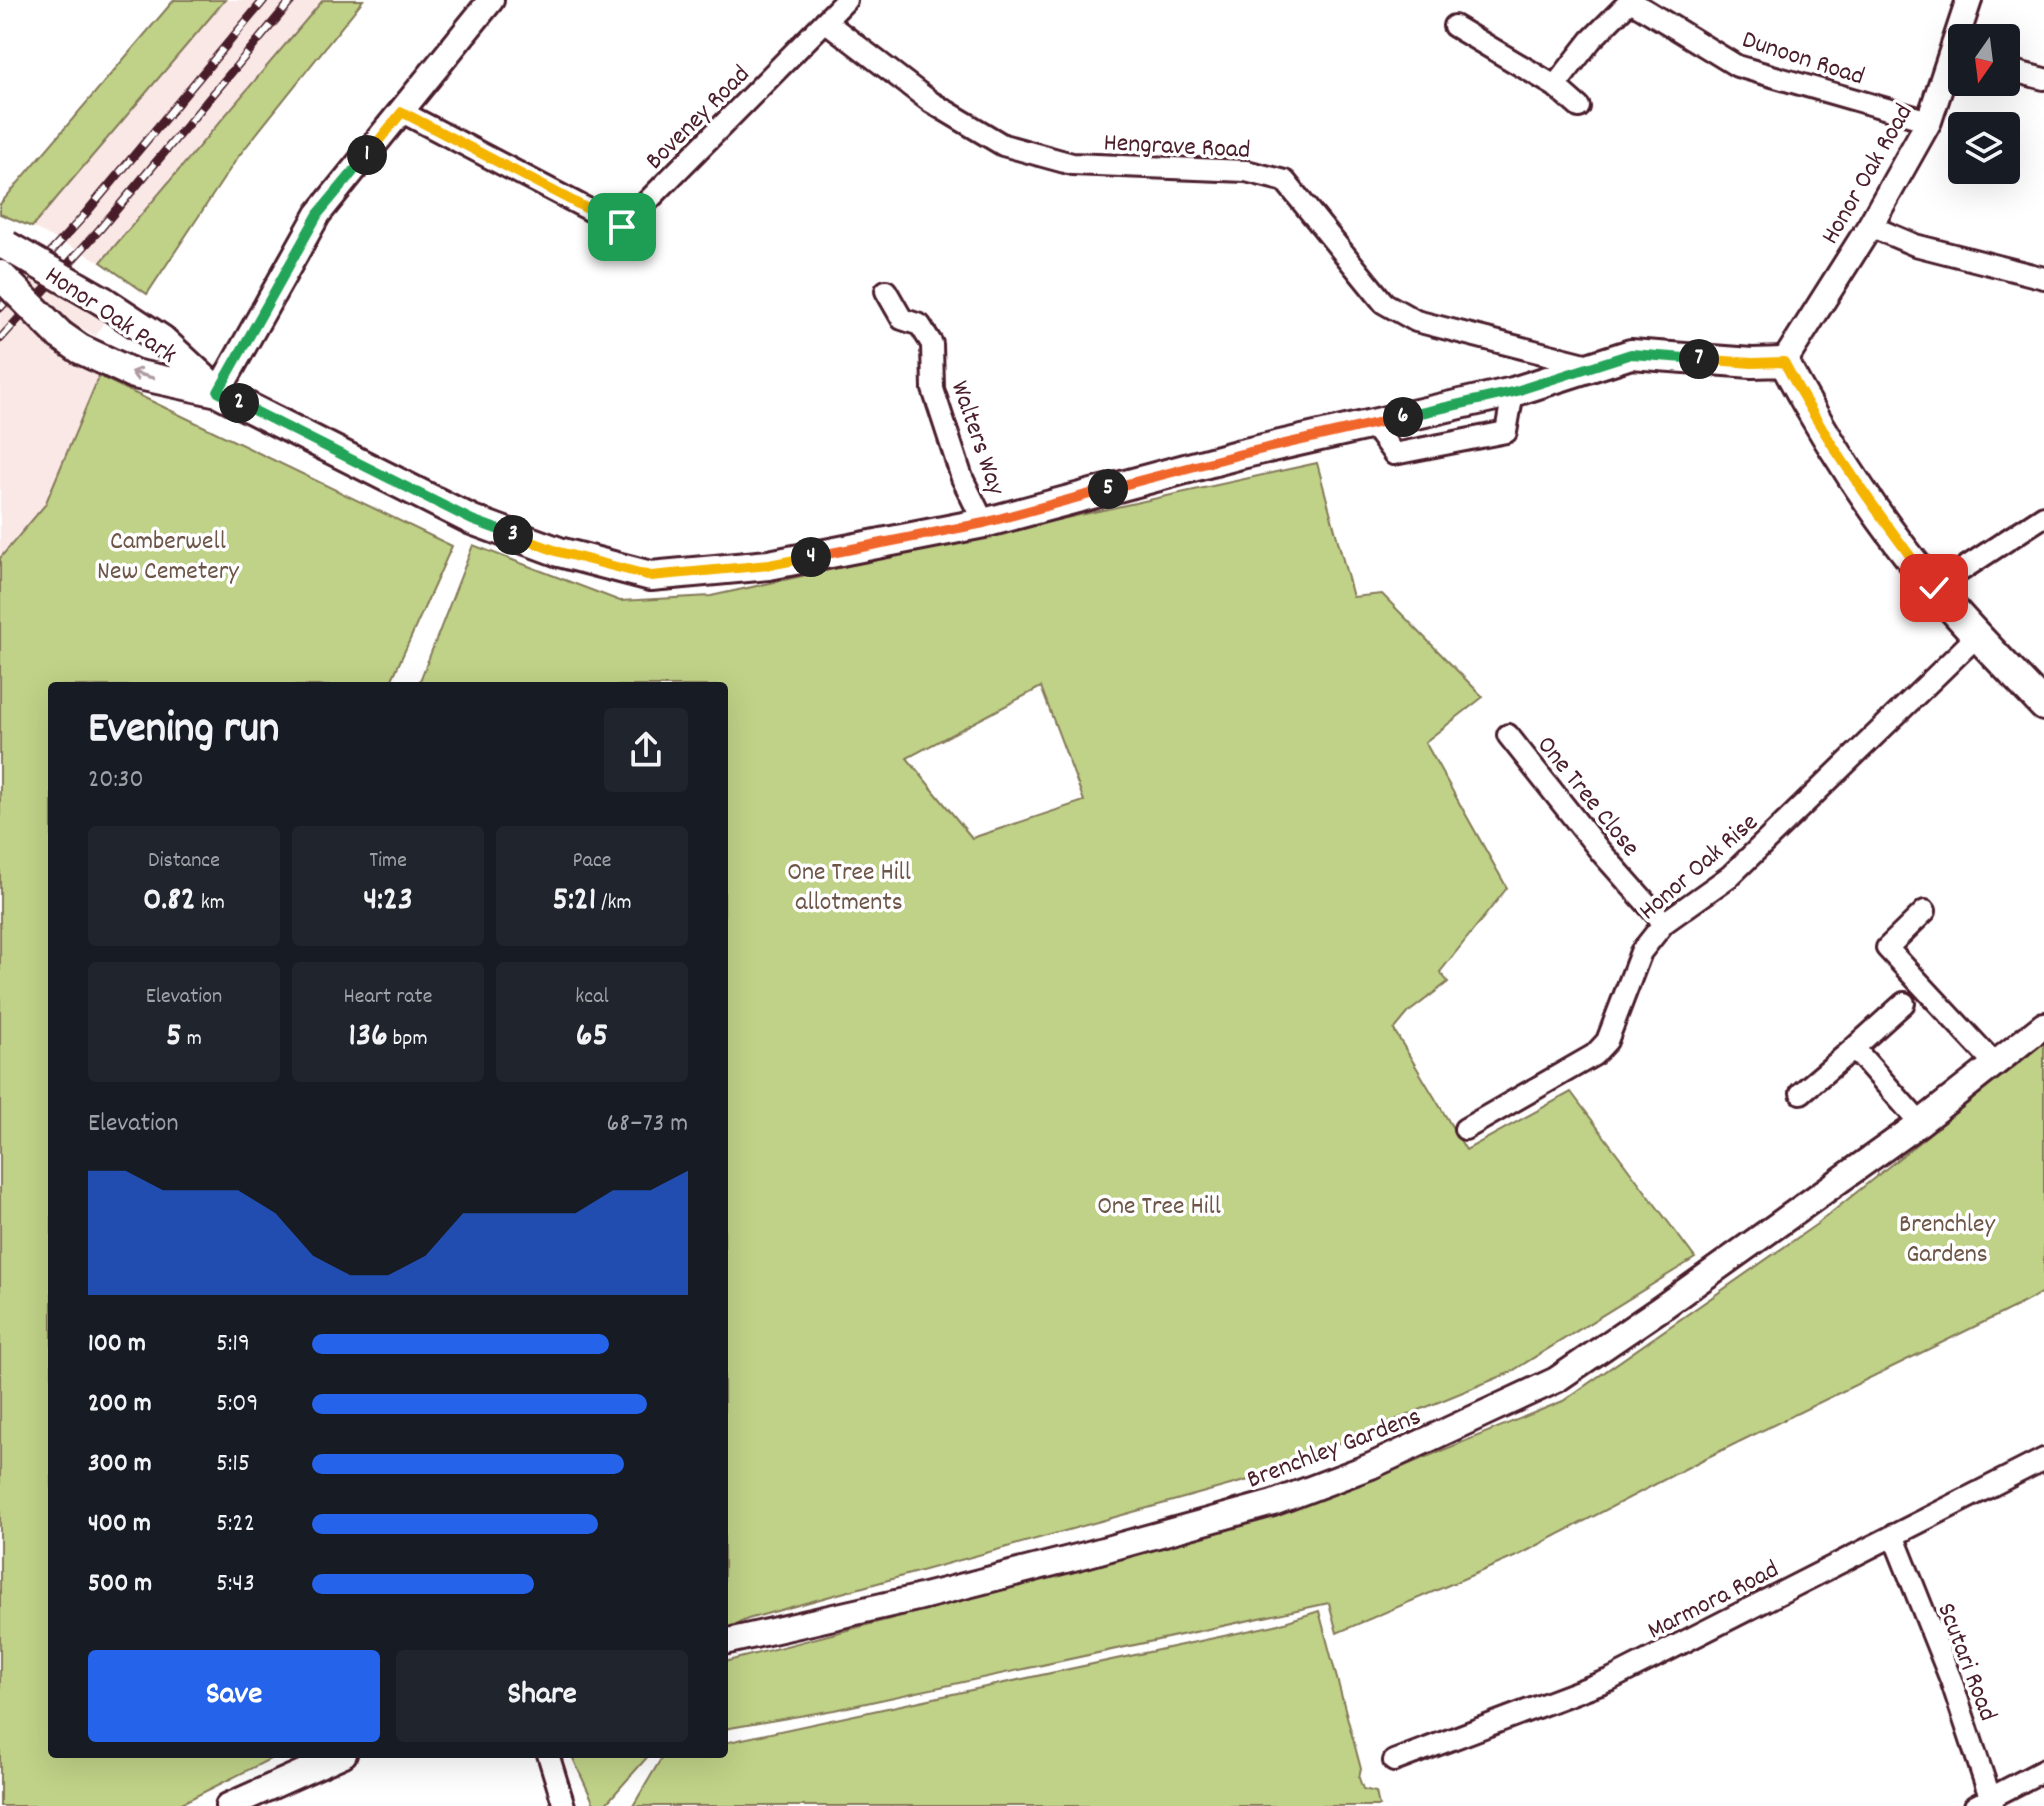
<!DOCTYPE html>
<html lang="en">
<head>
<meta charset="utf-8">
<style>
	body { margin:0; font-family:Dekko,sans-serif; background:#20242c; color:#f1f3f6; height:100vh; display:flex; flex-direction:column; font-size:30px; white-space:nowrap }
	* { box-sizing:border-box; margin:0 }
	p { font-size:26px; color:#9ea1a6 }
	.icon { flex:none; width:44px; height:44px; fill:none; stroke:currentColor; stroke-width:2; stroke-linecap:round; stroke-linejoin:round }
	.map { position:relative; flex:1; overflow:hidden }
	.drawer { position:absolute; left:48px; top:682px; width:680px; height:1076px; display:flex; flex-direction:column; background:#171b24; border-radius:8px; box-shadow:0 8px 32px #0002 }
	.drawer>* { flex:none }
	.needle { width:52px; rotate:194deg }
	.tools { position:absolute; left:1948px; top:24px; display:grid; gap:16px }
	.tools a { display:grid; place-items:center; width:72px; height:72px; border-radius:8px; background:#171b24; box-shadow:0 8px 32px #0002; font-size:40px }
	.pin { position:absolute; display:grid; place-items:center; width:68px; height:68px; color:#fff; margin:-34px; border-radius:16px; box-shadow:0 4px 12px #0006 }
	.km { position:absolute; width:40px; height:40px; margin:-20px; border-radius:50%; background:#222; color:#fff; font-size:22px; line-height:40px; text-align:center }
	.round { display:grid; place-items:center; flex:none; width:84px; height:84px; border-radius:8px; background:#20242c }
	.headline { display:flex; align-items:center; justify-content:space-between; height:136px; padding:0 40px }
	h1 { font-size:44px; font-weight:800; line-height:60px }
	.metrics { display:grid; grid-template-columns:repeat(3,1fr); gap:12px; height:136px; padding:8px 40px }
	.metrics div { display:grid; align-content:center; border-radius:8px; background:#20242c; text-align:center }
	.metrics b { font-size:34px; font-weight:800 }
	.metrics small { font-size:22px; font-weight:400 }
	.metrics p { font-size:22px }
	.chart { height:224px; padding:16px 40px }
	.chart p { display:flex; justify-content:space-between }
	.chart svg { width:100%; height:144px; margin-top:8px; fill:#2563eb; opacity:.7 }
	.action { display:flex; gap:16px; margin-top:auto; padding:16px 40px }
	.action a { flex:1; height:92px; border-radius:8px; background:#2563eb; color:#fff; font-size:32px; font-weight:800; line-height:92px; text-align:center }
	.action a+a { background:#20242c; color:#f1f3f6 }
	ul { padding:0 40px; list-style:none; font-size:26px }
	li { display:grid; grid-template-columns:128px 96px 1fr; align-items:center; height:60px }
	li i { height:20px; border-radius:10px; background:#2563eb }
	.map>svg:first-child { display:block }
</style>
</head>
<body>
<div class="map">
<svg width="2044" height="1806" viewBox="0 0 2044 1806">
	<rect width="100%" height="100%" fill="#fff"/>
	<filter id="ink" filterUnits="userSpaceOnUse"><feTurbulence type="fractalNoise" baseFrequency=".0125" numOctaves="2"/><feDisplacementMap in="SourceGraphic" scale="16" xChannelSelector="R" yChannelSelector="G"/><feConvolveMatrix kernelMatrix="1 2 1 2 8 2 1 2 1" color-interpolation-filters="sRGB"/></filter>
	<g filter="url(#ink)">
		<!-- built -->
		<path fill="#fae8e6" d="M225,0h98l-222,262 -69,-35z
			M6,259l101,57 -11,20 -47,-26 -47,-49z
			M0,291l99,85 -54,129 -45,53z"/>
		<!-- green -->
		<path fill="#bfd287" stroke="#847859" stroke-width="2" fill-rule="evenodd" d="M174,0h51l-193,227 -32,-13v-10z
			M323,0h40l-125,157 -91,137 -46,-32z
			M99,376l353,170 -63,140h-337v1068h228l-104,52h-176v-1248l45,-53z
			M1317,463l36,134 29,-3 101,103 -58,45 82,146 -67,84 8,10 -39,30 -15,18 72,120 105,-58 124,166 -186,115 -257,106 -504,140 -24,10v-943h-306l55,-141 147,56 91,-5zM1041,687l43,114 -112,37 -65,-80z
			M2044,1042v249l-19,11 -323,158 -183,95 -182,78 -8,-30 -495,107 -110,19v-67l409,-106 259,-85 171,-70 254,-177z
			M1319,1611l42,158 -2,9 4,11 13,3 3,14h-746l29,-49 12,-3h50v-11l551,-118z
			M571,1754h79l-46,52h-9z"/>
		<g fill="none" stroke-linecap="round" stroke-linejoin="round">
			<!-- minor casing -->
			<g stroke="#4a1f2b" stroke-width="26">
				<path id="minor" d="M1629,0l108,66 192,55
					M825,21l106,81 72,43 69,19 174,7 39,10 99,122 32,18 177,45
					M1454,26l101,60 24,21
					M2006,69l38,10
					M1555,86l36,-46 39,-39
					M402,112l220,115 224,-227
					M1870,226l45,19 129,33
					M886,291l16,28 18,6 12,19 1,45 29,89 22,45
					M1372,424l22,30 112,-22 7,-40
					M1934,588l110,-72
					M1508,735l92,116 64,72
					M1925,911l-38,37 108,116
					M1854,1048l50,-45
					M1801,1093l53,-45 66,75
					M1465,1129l129,-74 13,-14 34,-89 23,-29 66,-47 247,-240
					M1893,1535l58,145 42,126
					M548,1754l16,52
					M1394,1761l217,-82 433,-220
					M1975,1806l69,-36"/>
			</g>
			<!-- tertiary casing -->
			<g stroke="#4a1f2b" stroke-width="30">
				<path id="tertiary" d="M1784,362l86,-136 59,-105 40,-121
					M218,392l100,-178 173,-214
					M724,1642l193,-44 168,-43 188,-52 98,-37 114,-53 71,-33 104,-71 260,-186 124,-98
					M228,1806l116,-52"/>
			</g>
			<!-- secondary casing -->
			<g stroke="#4a1f2b" stroke-width="34">
				<path id="secondary" d="M103,301l59,39 56,52
					M60,335l20,14 54,25 84,18 254,128 87,32 92,24 118,-11 215,-42 257,-69 272,-62 118,-38 121,9 32,-1c43,80 93,158 152,228 34,40 72,78 108,116"/>
			</g>
			<!-- minor -->
			<use href="#minor" stroke="#fff" stroke-width="20"/>
			<!-- tertiary -->
			<use href="#tertiary" stroke="#fff" stroke-width="24"/>
			<!-- secondary -->
			<use href="#secondary" stroke="#fff" stroke-width="28"/>
			<!-- rail casing -->
			<g stroke="#4a1f2b" stroke-width="9">
				<path id="rail" d="M0,308l81,-89 183,-219
					M0,339l100,-110 192,-229"/>
			</g>
			<!-- rail -->
			<use href="#rail" stroke="#fff" stroke-width="6" stroke-dasharray="18" stroke-linecap="butt"/>
			<!-- secondary-bridge casing -->
			<g stroke="#4a1f2b" stroke-width="34" stroke-linecap="butt">
				<path id="secondary-bridge" d="M7,246l96,55
					M0,275l60,60"/>
			</g>
			<!-- secondary-bridge -->
			<use href="#secondary-bridge" stroke="#fff" stroke-width="28"/>
		</g>
		<!-- one-way arrows -->
		<defs><path id="oneway-shaft" d="M-6 0H5M1.5-3L5.5 0L1.5 3" fill="none" stroke-width="1.6" stroke-linecap="round" stroke-linejoin="round" transform="scale(2)"/></defs>
		<use stroke="#ae9aa0" href="#oneway-shaft" transform="translate(142 375) rotate(-165)"/>
	</g>
	<g fill="none" stroke-linecap="round" stroke-linejoin="round" filter="url(#ink)">
		<!-- split-1 casing -->
		<g stroke="#fff" stroke-width="16">
			<path id="split-1" d="M367,155l35,-43 220,115"/>
		</g>
		<!-- split-2 casing -->
		<g stroke="#fff" stroke-width="16">
			<path id="split-2" d="M239,403l-21,-11 100,-178 49,-59"/>
		</g>
		<!-- split-3 casing -->
		<g stroke="#fff" stroke-width="16">
			<path id="split-3" d="M239,403l233,117 41,15"/>
		</g>
		<!-- split-4 casing -->
		<g stroke="#fff" stroke-width="16">
			<path id="split-4" d="M513,535l46,17 92,24 118,-11 42,-8"/>
		</g>
		<!-- split-5 casing -->
		<g stroke="#fff" stroke-width="16">
			<path id="split-5" d="M811,557l173,-34 124,-34"/>
		</g>
		<!-- split-6 casing -->
		<g stroke="#fff" stroke-width="16">
			<path id="split-6" d="M1108,489l133,-35 162,-37"/>
		</g>
		<!-- split-7 casing -->
		<g stroke="#fff" stroke-width="16">
			<path id="split-7" d="M1403,417l110,-25 118,-38 68,5"/>
		</g>
		<!-- split-8 casing -->
		<g stroke="#fff" stroke-width="16">
			<path id="split-8" d="M1699,359l53,4 32,-1c44,84 93,150 150,226"/>
		</g>
		<!-- split-1 -->
		<use href="#split-1" stroke="#f5b400" stroke-width="10"/>
		<!-- split-2 -->
		<use href="#split-2" stroke="#22a559" stroke-width="10"/>
		<!-- split-3 -->
		<use href="#split-3" stroke="#22a559" stroke-width="10"/>
		<!-- split-4 -->
		<use href="#split-4" stroke="#f5b400" stroke-width="10"/>
		<!-- split-5 -->
		<use href="#split-5" stroke="#f0652b" stroke-width="10"/>
		<!-- split-6 -->
		<use href="#split-6" stroke="#f0652b" stroke-width="10"/>
		<!-- split-7 -->
		<use href="#split-7" stroke="#22a559" stroke-width="10"/>
		<!-- split-8 -->
		<use href="#split-8" stroke="#f5b400" stroke-width="10"/>
	</g>
	<g text-anchor="middle" stroke-width="7" stroke-linejoin="round" paint-order="stroke">
		<!-- street labels -->
		<g font-size="26" fill="#4a1f2b" stroke="#fff">
			<text transform="translate(1804 56) rotate(18)" y="9">Dunoon Road</text>
			<text transform="translate(696 116) rotate(-45)" y="9">Boveney Road</text>
			<text transform="translate(1177 144) rotate(3)" y="9">Hengrave Road</text>
			<text transform="translate(1865 173) rotate(-60)" y="9">Honor Oak Road</text>
			<text transform="translate(112 313) rotate(34)" y="9">Honor Oak Park</text>
			<text transform="translate(980 437) rotate(71)" y="9">Walters Way</text>
			<text transform="translate(1590 795) rotate(51)" y="9">One Tree Close</text>
			<text transform="translate(1697 865) rotate(-41)" y="9">Honor Oak Rise</text>
			<text transform="translate(1333 1446) rotate(-21)" y="9">Brenchley Gardens</text>
			<text transform="translate(1712 1598) rotate(-27)" y="9">Marmora Road</text>
			<text transform="translate(1969 1661) rotate(69)" y="9">Scutari Road</text>
		</g>
		<!-- park labels -->
		<g font-size="26" fill="#6d5547" stroke="#fff">
			<text x="168" y="548">Camberwell<tspan x="168" dy="30">New Cemetery</tspan></text>
			<text x="849" y="879">One Tree Hill<tspan x="849" dy="30">allotments</tspan></text>
			<text x="1159" y="1213">One Tree Hill</text>
			<text x="1947" y="1231">Brenchley<tspan x="1947" dy="30">Gardens</tspan></text>
		</g>
	</g>
</svg>
<div class="tools">
<a><svg class="needle" viewBox="-14 -14 28 28"><path d="M0-13l5 13h-10z" fill="#e53935"/><path d="M0 13l5-13h-10z" fill="#9ea1a6"/></svg></a>
<a><svg class="icon" aria-label="layers" viewBox="0 0 24 24"><path d="M12 4l9 5-9 5-9-5zM3 14l9 5 9-5"/></svg></a>
</div>
<div class="pin" style="left:622px;top:227px;background:#1e9e55"><svg class="icon" aria-label="arrive" viewBox="0 0 24 24"><path d="M6 21V4h12l-3 4 3 4H6"/></svg></div>
<div class="pin" style="left:1934px;top:588px;background:#d93025"><svg class="icon" aria-label="check" viewBox="0 0 24 24"><path d="M5 12l5 5 9-10"/></svg></div>
<b class="km" style="left:367px;top:155px">1</b>
<b class="km" style="left:239px;top:403px">2</b>
<b class="km" style="left:513px;top:535px">3</b>
<b class="km" style="left:811px;top:557px">4</b>
<b class="km" style="left:1108px;top:489px">5</b>
<b class="km" style="left:1403px;top:417px">6</b>
<b class="km" style="left:1699px;top:359px">7</b>
<section class="drawer">
<div class="headline"><div><h1>Evening run</h1><p>20:30</p></div><a class="round"><svg class="icon" aria-label="share" viewBox="0 0 24 24"><path d="M12 15V3M7 8l5-5 5 5M5 13v7h14v-7"/></svg></a></div>
<div class="metrics">
<div><p>Distance</p><b>0.82<small> km</small></b></div>
<div><p>Time</p><b>4:23</b></div>
<div><p>Pace</p><b>5:21<small> /km</small></b></div>
</div>
<div class="metrics">
<div><p>Elevation</p><b>5<small> m</small></b></div>
<div><p>Heart rate</p><b>136<small> bpm</small></b></div>
<div><p>kcal</p><b>65</b></div>
</div>
<div class="chart"><p><span>Elevation</span>68–73 m</p>
<svg viewBox="0 0 160 44" preserveAspectRatio="none"><path d="M0 44V6L10 6L20 12L30 12L40 12L50 19L60 32L70 38L80 38L90 32L100 19L110 19L120 19L130 19L140 12L150 12L160 6V44z"/></svg>
</div>
<ul>
<li><b>100 m</b>5:19<i style="width:79%"></i></li>
<li><b>200 m</b>5:09<i style="width:89%"></i></li>
<li><b>300 m</b>5:15<i style="width:83%"></i></li>
<li><b>400 m</b>5:22<i style="width:76%"></i></li>
<li><b>500 m</b>5:43<i style="width:59%"></i></li>
</ul>
<div class="action"><a>Save</a><a>Share</a></div>
</section>
</div>
</body>
</html>
